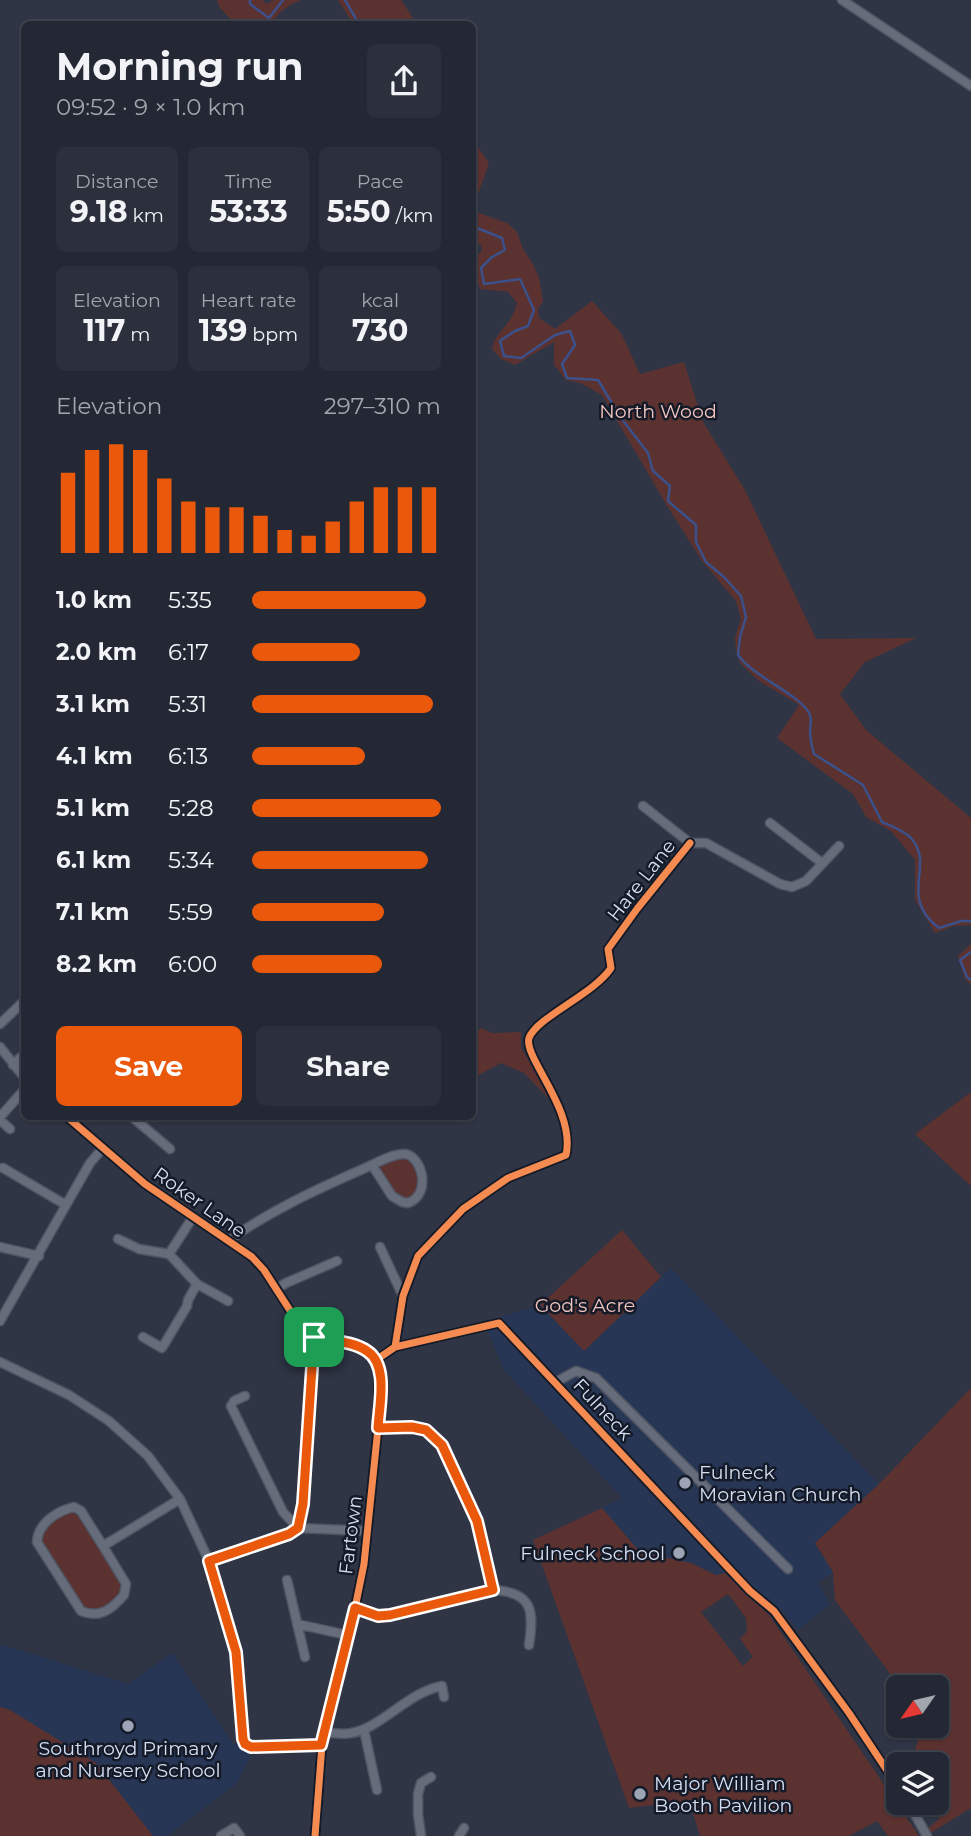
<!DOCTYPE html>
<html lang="en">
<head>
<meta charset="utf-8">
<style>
	body { margin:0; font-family:Montserrat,sans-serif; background:#2b303c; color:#f1f3f6; height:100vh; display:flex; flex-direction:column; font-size:26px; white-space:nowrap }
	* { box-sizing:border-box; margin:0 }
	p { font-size:23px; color:#a3a6ac }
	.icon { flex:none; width:38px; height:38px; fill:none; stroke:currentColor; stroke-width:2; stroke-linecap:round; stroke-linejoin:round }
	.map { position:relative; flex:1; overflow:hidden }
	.side { position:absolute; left:21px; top:21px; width:455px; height:1099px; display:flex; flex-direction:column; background:#232834; border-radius:10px; box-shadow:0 2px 5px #0004,0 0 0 2px #40444f }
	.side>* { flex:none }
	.needle { width:46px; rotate:236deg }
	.buttons { position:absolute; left:886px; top:1675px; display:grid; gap:14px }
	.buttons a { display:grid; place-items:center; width:63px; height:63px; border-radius:10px; background:#232834; box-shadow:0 2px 5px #0004,0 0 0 2px #40444f; font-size:35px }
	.pin { position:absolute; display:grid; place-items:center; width:60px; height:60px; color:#fff; margin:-30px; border-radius:14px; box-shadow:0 4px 10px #0006 }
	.round { display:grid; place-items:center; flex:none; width:74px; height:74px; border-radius:10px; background:#2b303c }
	.summary { display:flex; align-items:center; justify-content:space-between; height:119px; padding:0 35px }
	h1 { font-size:38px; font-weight:700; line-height:52px }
	.figures { display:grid; grid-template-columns:repeat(3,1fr); gap:10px; height:119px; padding:7px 35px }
	.figures div { display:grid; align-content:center; border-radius:10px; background:#2b303c; text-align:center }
	.figures b { font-size:30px; font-weight:700 }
	.figures small { font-size:19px; font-weight:400 }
	.figures p { font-size:19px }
	.chart { height:196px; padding:14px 35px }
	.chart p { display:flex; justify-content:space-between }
	.chart svg { width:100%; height:126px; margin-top:7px; stroke:#ea580c; stroke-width:6 }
	.cta { display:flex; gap:14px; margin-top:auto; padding:14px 35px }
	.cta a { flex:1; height:80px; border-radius:10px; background:#ea580c; color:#fff; font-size:28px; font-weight:700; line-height:80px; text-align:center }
	.cta a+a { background:#2b303c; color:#f1f3f6 }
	ul { padding:0 35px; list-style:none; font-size:23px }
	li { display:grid; grid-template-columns:112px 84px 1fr; align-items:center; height:52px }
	li i { height:18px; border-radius:9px; background:#ea580c }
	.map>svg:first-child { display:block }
</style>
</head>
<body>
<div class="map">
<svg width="971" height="1836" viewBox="0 0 971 1836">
	<rect width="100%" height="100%" fill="#2f3545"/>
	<!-- built -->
	<path fill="#283656" d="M671,1268l208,216 -64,59 18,29 -15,11 12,21 -32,26 -16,-20 -13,5 -44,-42 -9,2 -25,-12 9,273 -10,-32 -12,-2 -49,6 -96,-268 89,-42 -118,-128 -20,-48 56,-17 44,46z
		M0,1644l128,40 44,-31 62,92 10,-3 11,5 -18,36 -70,53h-14l-57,-73 -86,-53 -10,-3z"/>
	<!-- green -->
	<path fill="#5b3230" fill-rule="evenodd" d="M217,0h46l3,4 8,-4h27c-12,5 -24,12 -29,24h-37l-15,-16z
		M338,0h63l16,24h-64z
		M473,140l16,23 -14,40 1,9 31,11 10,9 6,17 10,15 6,14 4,23 -5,8 1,9 16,11 37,-28 29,32 19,41 44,-12 19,60 42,68 71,149 100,-1 -51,24 -25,32 26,36 105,88v107l-17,1 -19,7 -20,-33v-40l-24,-29 -25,-14 -13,-23 -76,-56 22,-33 -40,-24 -19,-18 -4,-13 -1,-12 6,-19 -5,-18 -34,-40 -36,-57 -64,-109 -22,-12 -14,-3 -12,-15v-23l-39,23 -14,-6 -9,-10c3,-18 20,-23 25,-46l-9,-11 -28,-3 -5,-12 -1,-18 8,-9 -1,-5 -8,-3z
		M971,944v42l-7,-9 -6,-21z
		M481,1028l11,5 29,-1v16l31,49 -2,3 -26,-27 -23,-10 -28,15v-23l6,-12 -6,-7z
		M971,1092v94l-56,-52z
		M405,1154l15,17 1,23 -19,8 -30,-37z
		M622,1230l39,47 -77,74 -44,-46z
		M971,1388v420l-42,26 -2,-5 11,-9 6,-12 -8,-16v-28h-16l-6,-10 7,-23 -5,-5h20v-39h-36l-65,-87 -2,-28 -18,-29 64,-59z
		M74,1507l52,77 -2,11 -22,19 -21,-3 -44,-77 3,-7z
		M602,1508l38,44 51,11 25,12 9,-2 44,42 150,221h-31l-11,-15 -28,15h-149l-10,-32 -12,-2 -49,6 -96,-268zM728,1594l18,24 1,13 -7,8 13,18 -10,9 -42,-54z
		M0,1707l10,3 86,53 57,73h-153z"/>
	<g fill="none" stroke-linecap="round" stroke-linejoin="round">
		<!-- stream -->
		<path stroke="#3b518b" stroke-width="2.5" d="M250,0v4l19,14 14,-18
			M345,0l14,24
			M472,226l30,12 3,12 -13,7 -11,11 3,16 36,-5 14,31 -6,16 -13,5 -15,10 4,15 17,2 34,-23 15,-4 5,14 -13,19 5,14 31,2 23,38 27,35 5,18 17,15 -2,15 28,24v17l10,20 18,15 17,19 5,21 -6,20 -2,18c15,22 65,41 72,60 2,5 0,11 0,17 0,7 2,15 4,22l49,31 19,37c9,4 21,8 29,16 25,28 -14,58 28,90l22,-7h10
			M971,952l-11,8 7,17 4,3"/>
		<!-- minor casing -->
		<g stroke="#4e5462" stroke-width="11">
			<path id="minor" d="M842,0l129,86
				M643,806l47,37
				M770,823l52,40
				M690,843h16l74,41 12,3 14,-6 33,-35
				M0,1024l22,-21
				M0,1047l24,30
				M13,1065l8,-8
				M66,1116l79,68 107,73 12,13 38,59 12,8 53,13 9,10 3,9 -1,59 -14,136 -9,44 -32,124 -8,104
				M131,1116l39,33
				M0,1117l24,-27
				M0,1120l10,9
				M3,1168l63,37
				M118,1239l21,10 30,5 28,30 31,17
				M229,1240c43,-30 86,-50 134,-71 12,-5 28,-15 41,-15 17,0 29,40 4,49l-6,-1 -10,-6 -20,-31
				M0,1247l39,9
				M380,1247l23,49
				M169,1254l24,-37
				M276,1289l10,-6 51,-22
				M0,1321l90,-158 13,-15
				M143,1337l19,11 25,-42 1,-6 9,-16
				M395,1347l8,-51 15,-40 45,-47 45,-31 58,-23c10,-45 -43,-98 -37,-117 8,-21 65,-44 82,-70l-3,-19 29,-40 53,-66
				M376,1360l19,-13 104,-24 251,268 24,20 75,102 49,74
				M0,1362l69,33 40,26 39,35 32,43 29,62 27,91 9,92 10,3 67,-2
				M556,1382l20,-11 20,7 192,191
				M245,1396l-11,5 -3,5 52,106 15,16
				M378,1428l34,-1 15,3 15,15 35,76 16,69
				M298,1528l5,-24 11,-167
				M298,1528l70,3
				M103,1546l-22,-35 -7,-4c-17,4 -36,16 -37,35l44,69c19,8 31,-2 43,-16l2,-11 -23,-38 77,-47
				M209,1561l80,-27 9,-6
				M287,1580l18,77
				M355,1608l23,8 12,-1 103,-25c40,2 41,21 36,55
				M297,1624l50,11
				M364,1730l13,60
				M323,1732c9,1 19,3 28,1 29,-4 57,-41 91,-47l2,11
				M908,1802l19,34
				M221,1836l13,-8 6,8
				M421,1836l-3,-22v-20l3,-11 10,-6
				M459,1836l5,-8"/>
		</g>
		<!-- minor -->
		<use href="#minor" stroke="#676c7b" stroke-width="8"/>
		<!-- cycleway casing -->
		<g stroke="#141a27" stroke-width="11">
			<path id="cycleway" d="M66,1116l79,68 107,73 12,13 38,59 12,8 53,13 9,10 3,9 -1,59 -14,136 -9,44 -32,124 -8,104
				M395,1347l8,-51 15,-40 45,-47 45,-31 58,-23c10,-45 -43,-98 -37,-117 8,-21 65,-44 82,-70l-3,-19 29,-40 53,-66
				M376,1360l19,-13 104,-24 251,268 24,20 75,102 49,74"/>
		</g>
		<!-- cycleway -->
		<use href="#cycleway" stroke="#f68b52" stroke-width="7"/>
	</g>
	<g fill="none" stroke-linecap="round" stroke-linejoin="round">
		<!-- route casing -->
		<g stroke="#fff" stroke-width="14">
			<path id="route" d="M314,1337c16,4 39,4 53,14 22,14 12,55 11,77l34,-1 14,3 16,15 35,76 16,69 -103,25 -12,1 -23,-8 -34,137 -70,2 -6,-3 -2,-5 -7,-87 -27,-91 80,-27 9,-6 5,-24z"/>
		</g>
		<!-- route -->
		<use href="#route" stroke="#ea580c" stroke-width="9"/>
	</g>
	<!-- markers -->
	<g fill="#9ca4b5" stroke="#141a27" stroke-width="2.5">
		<circle cx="685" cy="1483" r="7"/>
		<circle cx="679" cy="1553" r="7"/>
		<circle cx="128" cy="1726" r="7"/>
		<circle cx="640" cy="1794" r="7"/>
	</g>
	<g text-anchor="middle" stroke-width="5" stroke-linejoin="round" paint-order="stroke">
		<!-- park labels -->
		<g font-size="19" fill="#f3c5bf" stroke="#141a27">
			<text x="658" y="418">North Wood</text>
			<text x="585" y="1312">God's Acre</text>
		</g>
		<!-- street labels -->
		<g font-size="19" fill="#d6dff2" stroke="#141a27">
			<text transform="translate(641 880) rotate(-52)" y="7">Hare Lane</text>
			<text transform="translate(200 1202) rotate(35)" y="7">Roker Lane</text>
			<text transform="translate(603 1409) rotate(47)" y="7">Fulneck</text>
			<text transform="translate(350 1535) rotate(-83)" y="7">Fartown</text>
		</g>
		<!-- poi labels -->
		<g font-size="19" fill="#d6dff2" stroke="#141a27" text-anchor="start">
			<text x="699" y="1479">Fulneck<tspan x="699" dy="22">Moravian Church</tspan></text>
			<text x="665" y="1560" text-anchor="end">Fulneck School</text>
			<text x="128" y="1755" text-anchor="middle">Southroyd Primary<tspan x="128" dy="22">and Nursery School</tspan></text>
			<text x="654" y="1790">Major William<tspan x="654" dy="22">Booth Pavilion</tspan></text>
		</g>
	</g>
</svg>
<div class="buttons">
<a><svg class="needle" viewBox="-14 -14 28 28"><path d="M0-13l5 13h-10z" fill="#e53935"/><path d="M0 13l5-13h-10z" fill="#a3a6ac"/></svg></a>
<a><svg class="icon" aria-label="layers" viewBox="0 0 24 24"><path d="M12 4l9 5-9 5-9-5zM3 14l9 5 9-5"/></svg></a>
</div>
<div class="pin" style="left:314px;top:1337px;background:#1e9e55"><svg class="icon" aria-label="arrive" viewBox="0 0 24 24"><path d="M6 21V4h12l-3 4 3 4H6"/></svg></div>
<section class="side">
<div class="summary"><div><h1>Morning run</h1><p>09:52 · 9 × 1.0 km</p></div><a class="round"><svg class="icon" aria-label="share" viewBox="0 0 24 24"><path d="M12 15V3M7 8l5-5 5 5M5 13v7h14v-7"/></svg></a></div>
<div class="figures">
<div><p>Distance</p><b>9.18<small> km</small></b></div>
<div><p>Time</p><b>53:33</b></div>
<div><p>Pace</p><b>5:50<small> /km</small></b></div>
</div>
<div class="figures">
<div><p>Elevation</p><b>117<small> m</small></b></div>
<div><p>Heart rate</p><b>139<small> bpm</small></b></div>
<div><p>kcal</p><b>730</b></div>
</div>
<div class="chart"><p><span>Elevation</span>297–310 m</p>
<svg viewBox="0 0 160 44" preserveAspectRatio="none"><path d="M5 44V16M15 44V8M25 44V6M35 44V8M45 44V18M55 44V26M65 44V28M75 44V28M85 44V31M95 44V36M105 44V38M115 44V33M125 44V26M135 44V21M145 44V21M155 44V21"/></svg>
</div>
<ul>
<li><b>1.0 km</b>5:35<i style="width:92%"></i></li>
<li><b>2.0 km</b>6:17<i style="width:57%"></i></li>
<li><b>3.1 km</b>5:31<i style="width:96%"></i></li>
<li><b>4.1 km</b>6:13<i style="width:60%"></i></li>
<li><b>5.1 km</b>5:28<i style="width:100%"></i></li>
<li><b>6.1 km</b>5:34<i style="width:93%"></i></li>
<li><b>7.1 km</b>5:59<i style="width:70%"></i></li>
<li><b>8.2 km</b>6:00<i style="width:69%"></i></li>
</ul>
<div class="cta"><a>Save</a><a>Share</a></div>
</section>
</div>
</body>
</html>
